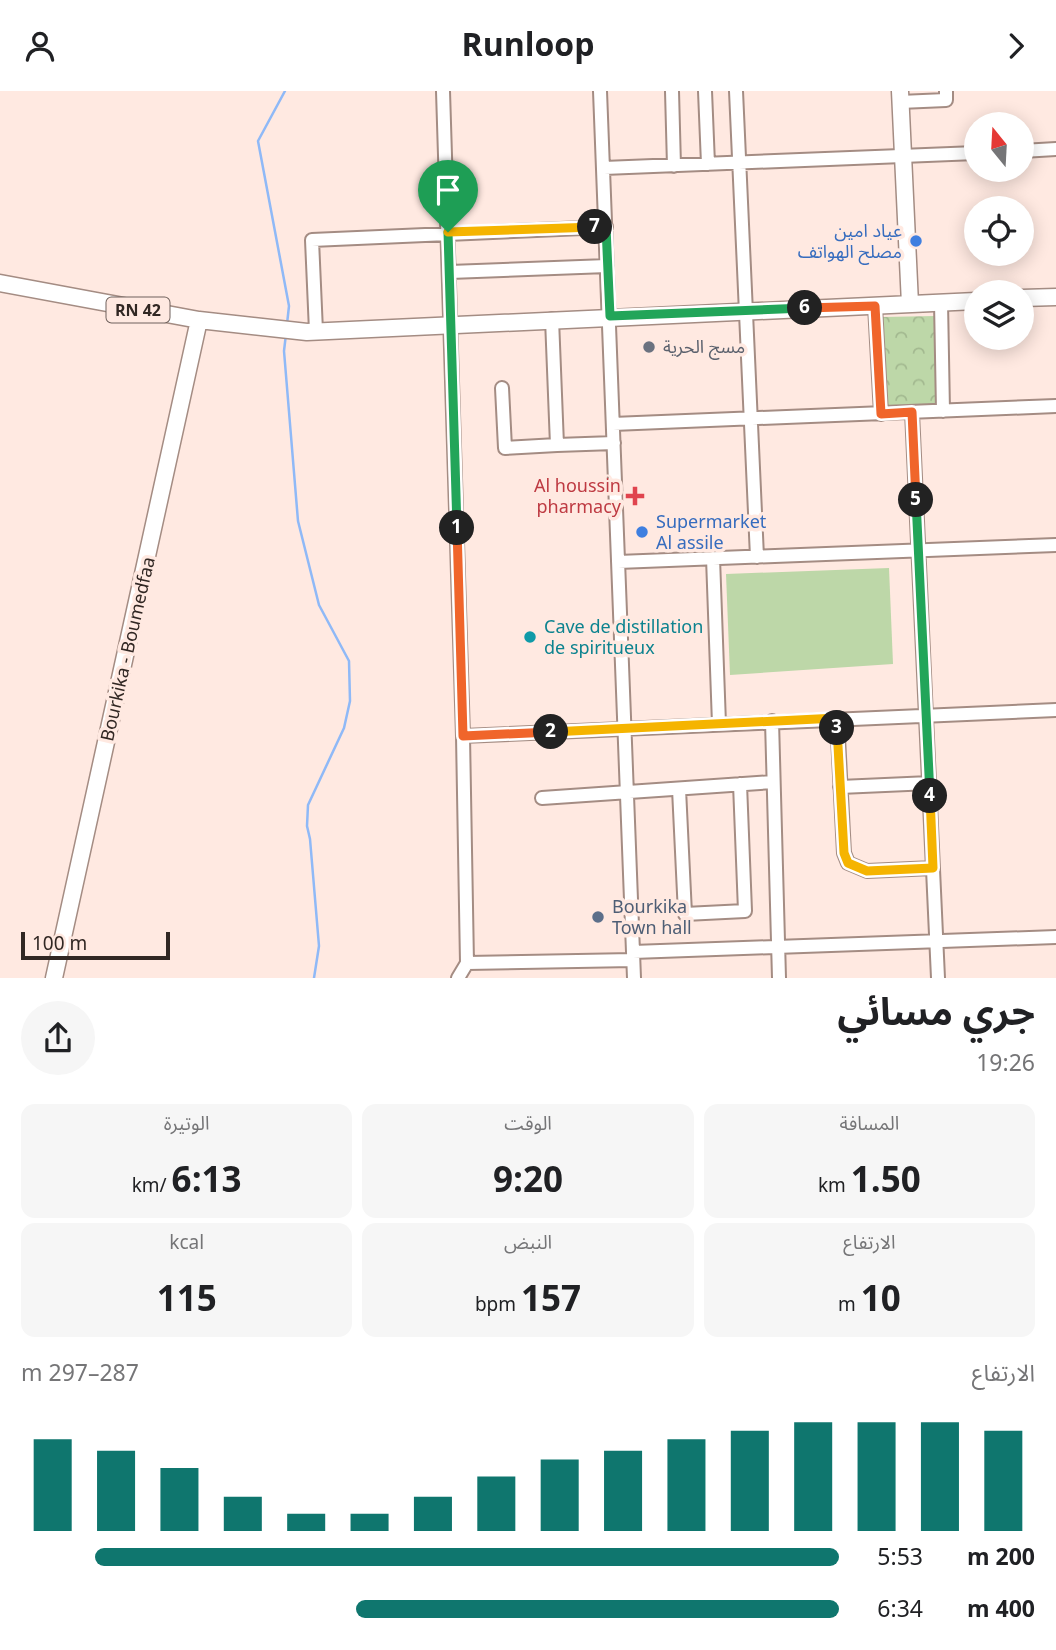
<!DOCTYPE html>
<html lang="ar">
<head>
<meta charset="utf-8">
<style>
	body { margin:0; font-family:Georgia,"Noto Sans Arabic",serif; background:#f6f6f6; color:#202124; direction:rtl; height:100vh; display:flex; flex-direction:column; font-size:26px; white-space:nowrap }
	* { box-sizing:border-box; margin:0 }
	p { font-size:23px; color:#757577 }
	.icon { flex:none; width:38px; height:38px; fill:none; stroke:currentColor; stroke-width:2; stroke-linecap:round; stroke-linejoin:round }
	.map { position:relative; height:887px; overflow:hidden; direction:ltr }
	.details { display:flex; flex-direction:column; background:#fff; flex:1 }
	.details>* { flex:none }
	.needle { width:46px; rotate:342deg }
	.tools { position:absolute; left:964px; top:21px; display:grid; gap:14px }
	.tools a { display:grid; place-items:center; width:70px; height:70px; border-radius:50%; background:#fff; box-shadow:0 4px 18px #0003; font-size:35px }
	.scale { position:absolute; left:21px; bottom:18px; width:149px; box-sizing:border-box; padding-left:7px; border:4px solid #312723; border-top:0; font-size:19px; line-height:24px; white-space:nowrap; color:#312723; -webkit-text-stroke:5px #ffe9e1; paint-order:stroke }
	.pin { position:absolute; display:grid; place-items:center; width:60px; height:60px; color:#fff; margin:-72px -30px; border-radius:50% 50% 50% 0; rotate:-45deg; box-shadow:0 0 7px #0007 }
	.pin .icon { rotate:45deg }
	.km { position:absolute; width:35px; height:35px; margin:-18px; border-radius:50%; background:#222; color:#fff; font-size:19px; line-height:35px; text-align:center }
	.round { display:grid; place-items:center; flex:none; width:74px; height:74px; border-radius:37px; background:#f6f6f6 }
	.head { display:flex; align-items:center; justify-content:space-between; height:119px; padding:0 21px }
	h1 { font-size:38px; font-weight:700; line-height:52px }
	.metrics { display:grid; grid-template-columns:repeat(3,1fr); gap:10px; height:119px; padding:7px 21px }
	.metrics div { display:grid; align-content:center; border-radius:14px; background:#f6f6f6; text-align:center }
	.metrics b { font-size:35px; font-weight:700 }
	.metrics small { font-size:19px; font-weight:400 }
	.metrics p { font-size:19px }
	.chart { height:196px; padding:14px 21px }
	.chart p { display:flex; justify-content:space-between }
	.chart svg { width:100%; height:126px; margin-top:7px; stroke:#0f766e; stroke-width:6 }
	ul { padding:0 21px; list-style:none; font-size:23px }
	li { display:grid; grid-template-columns:112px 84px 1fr; align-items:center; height:52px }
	li i { height:18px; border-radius:9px; background:#0f766e }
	header { display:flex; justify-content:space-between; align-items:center; height:91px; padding:0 21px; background:#fff; font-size:32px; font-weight:700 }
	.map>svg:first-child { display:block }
</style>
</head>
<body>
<header><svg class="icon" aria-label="forward" viewBox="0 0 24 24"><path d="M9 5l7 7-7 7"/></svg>Runloop<svg class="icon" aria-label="person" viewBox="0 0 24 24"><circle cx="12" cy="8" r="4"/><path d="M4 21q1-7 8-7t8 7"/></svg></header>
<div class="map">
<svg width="1056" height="887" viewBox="0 0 1056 887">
	<defs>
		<pattern id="park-crowns" width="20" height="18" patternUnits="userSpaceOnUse" patternTransform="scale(1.75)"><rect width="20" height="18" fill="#bdd7a8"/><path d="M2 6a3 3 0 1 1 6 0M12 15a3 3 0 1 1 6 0" fill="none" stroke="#a3b990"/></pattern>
	</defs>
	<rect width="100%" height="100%" fill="#ffe9e1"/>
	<!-- park -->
	<path fill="url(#park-crowns)" d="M935,225l2,93 -53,2 -2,-94z"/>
	<!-- pitch -->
	<path fill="#bdd7a8" d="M889,477l4,96 -163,11 -4,-101z"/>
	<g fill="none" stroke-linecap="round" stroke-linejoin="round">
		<!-- stream -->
		<path stroke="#8fb9f7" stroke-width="2.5" d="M285,0l-27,50 31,165 -2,18
			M286,243l-2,17 14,170 21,84 30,56 1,40 -6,27 -36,77 -1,21 3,13 9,107 -5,32"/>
		<!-- minor casing -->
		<g stroke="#a48c83" stroke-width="16">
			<path id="minor" d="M443,0l20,645 593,-26
				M600,0l34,887
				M672,0l2,75
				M705,0l3,73
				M736,0l21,466
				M900,11l46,-2v-9
				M1022,60l34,-2
				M604,77l372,-15
				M450,181l157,-6
				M941,211l2,109
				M875,215l6,108
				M552,228l5,126 57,-2
				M316,240l-4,-91 294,-13
				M502,297l3,60 52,-3
				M912,321l26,566
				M613,333l443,-18
				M713,467l6,166
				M618,471l438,-17
				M837,627l7,135 4,10 19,8 66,-3
				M772,630l7,257
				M463,645l4,227 166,-3
				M840,696l90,-4
				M679,698l6,125 60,-3 -5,-127
				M542,707l231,-16
				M633,861l423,-15
				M458,887l9,-15"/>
		</g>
		<!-- major casing -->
		<g stroke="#a48c83" stroke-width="19">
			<path id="major" d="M900,0l10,213
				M0,192l199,37 108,12 669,-31
				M1022,207l34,-1
				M54,887l145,-658"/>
		</g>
		<!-- minor -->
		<use href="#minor" stroke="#fff" stroke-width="12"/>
		<!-- major -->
		<use href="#major" stroke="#fff" stroke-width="16"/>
	</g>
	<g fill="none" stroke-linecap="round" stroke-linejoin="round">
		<!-- split-1 casing -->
		<g stroke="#fff" stroke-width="14">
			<path id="split-1" d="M448,141l9,296"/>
		</g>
		<!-- split-2 casing -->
		<g stroke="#fff" stroke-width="14">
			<path id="split-2" d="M457,437l6,208 88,-4"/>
		</g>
		<!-- split-3 casing -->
		<g stroke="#fff" stroke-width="14">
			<path id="split-3" d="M551,641l286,-14v10"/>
		</g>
		<!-- split-4 casing -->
		<g stroke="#fff" stroke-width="14">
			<path id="split-4" d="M837,637l7,125 4,10 19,8 66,-3 -3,-72"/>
		</g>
		<!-- split-5 casing -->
		<g stroke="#fff" stroke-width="14">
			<path id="split-5" d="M916,409l14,296"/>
		</g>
		<!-- split-6 casing -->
		<g stroke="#fff" stroke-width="14">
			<path id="split-6" d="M805,217l70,-2 6,108 31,-2 4,88"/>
		</g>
		<!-- split-7 casing -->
		<g stroke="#fff" stroke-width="14">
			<path id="split-7" d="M595,136h11l4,89 195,-8"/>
		</g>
		<!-- split-8 casing -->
		<g stroke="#fff" stroke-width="14">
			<path id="split-8" d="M448,141l147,-5"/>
		</g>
		<!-- split-1 -->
		<use href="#split-1" stroke="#22a559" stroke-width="9"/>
		<!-- split-2 -->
		<use href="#split-2" stroke="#f0652b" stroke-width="9"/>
		<!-- split-3 -->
		<use href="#split-3" stroke="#f5b400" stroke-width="9"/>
		<!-- split-4 -->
		<use href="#split-4" stroke="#f5b400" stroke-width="9"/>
		<!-- split-5 -->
		<use href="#split-5" stroke="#22a559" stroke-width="9"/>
		<!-- split-6 -->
		<use href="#split-6" stroke="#f0652b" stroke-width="9"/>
		<!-- split-7 -->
		<use href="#split-7" stroke="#22a559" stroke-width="9"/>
		<!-- split-8 -->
		<use href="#split-8" stroke="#f5b400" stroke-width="9"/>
	</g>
	<!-- markers -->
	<g fill="#3f7fe0" stroke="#ffe9e1" stroke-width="2.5">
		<circle cx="916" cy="150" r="7"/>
		<circle cx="642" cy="441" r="7"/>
	</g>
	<circle fill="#6b7280" stroke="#ffe9e1" stroke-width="2.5" cx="649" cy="256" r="7"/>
	<path fill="#e0444e" stroke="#ffe9e1" stroke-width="2.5" d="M631.5 394.5h7v7h7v7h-7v7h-7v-7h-7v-7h7z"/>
	<circle fill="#0f9aa8" stroke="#ffe9e1" stroke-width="2.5" cx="530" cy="546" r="7"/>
	<circle fill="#5c6f8a" stroke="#ffe9e1" stroke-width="2.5" cx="598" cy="826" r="7"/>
	<g text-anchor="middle" stroke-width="7" stroke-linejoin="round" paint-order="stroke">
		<!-- shield labels -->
		<rect fill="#ffe9e1" stroke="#6f615c" stroke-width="2" x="106.5" y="206.5" width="63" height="25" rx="5"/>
		<g font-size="16" font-weight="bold" fill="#312723">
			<text x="138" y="225">RN 42</text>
		</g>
		<!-- shop labels -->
		<g font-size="18" fill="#366cbe" stroke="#ffe9e1" text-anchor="end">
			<text x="902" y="146">عياد امين<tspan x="902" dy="21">مصلح الهواتف</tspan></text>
			<text x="656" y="437" text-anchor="start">Supermarket<tspan x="656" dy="21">Al assile</tspan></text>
		</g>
		<!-- worship labels -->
		<g font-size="18" fill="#5b616d" stroke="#ffe9e1" text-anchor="start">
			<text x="663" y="262">مسج الحرية</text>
		</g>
		<!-- health labels -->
		<g font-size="18" fill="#be3a42" stroke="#ffe9e1" text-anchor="end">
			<text x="621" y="401">Al houssin<tspan x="621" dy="21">pharmacy</tspan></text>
		</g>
		<!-- culture labels -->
		<g font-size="18" fill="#0d838f" stroke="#ffe9e1" text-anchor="start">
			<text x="544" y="542">Cave de distillation<tspan x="544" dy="21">de spiritueux</tspan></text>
		</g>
		<!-- street labels -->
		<g font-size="18" fill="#312723" stroke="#ffe9e1">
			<text transform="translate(128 558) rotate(-77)" y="6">Bourkika - Boumedfaa</text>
		</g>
		<!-- service labels -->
		<g font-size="18" fill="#4e5e75" stroke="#ffe9e1" text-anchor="start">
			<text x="612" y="822">Bourkika<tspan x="612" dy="21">Town hall</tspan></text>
		</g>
	</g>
</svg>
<div class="tools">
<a><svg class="needle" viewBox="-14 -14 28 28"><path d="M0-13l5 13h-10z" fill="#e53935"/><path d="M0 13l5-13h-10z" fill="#757577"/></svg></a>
<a><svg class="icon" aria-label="locate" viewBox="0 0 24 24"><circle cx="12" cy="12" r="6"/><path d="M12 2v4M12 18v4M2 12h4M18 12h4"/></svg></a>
<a><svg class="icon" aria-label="layers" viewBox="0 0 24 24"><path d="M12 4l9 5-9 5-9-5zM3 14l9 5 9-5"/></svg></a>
</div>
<div class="scale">100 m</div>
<div class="pin" style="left:448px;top:141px;background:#1e9e55"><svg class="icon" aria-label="arrive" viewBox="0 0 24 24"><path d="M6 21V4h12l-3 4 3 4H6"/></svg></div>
<b class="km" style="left:457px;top:437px">1</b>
<b class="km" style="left:551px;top:641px">2</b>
<b class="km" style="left:837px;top:637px">3</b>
<b class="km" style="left:930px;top:705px">4</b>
<b class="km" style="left:916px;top:409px">5</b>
<b class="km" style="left:805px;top:217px">6</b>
<b class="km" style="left:595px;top:136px">7</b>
</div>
<section class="details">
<div class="head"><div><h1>جري مسائي</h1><p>19:26</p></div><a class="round"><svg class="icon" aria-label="share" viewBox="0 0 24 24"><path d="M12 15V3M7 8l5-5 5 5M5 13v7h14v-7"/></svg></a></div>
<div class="metrics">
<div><p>المسافة</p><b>1.50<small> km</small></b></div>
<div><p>الوقت</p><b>9:20</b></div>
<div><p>الوتيرة</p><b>6:13<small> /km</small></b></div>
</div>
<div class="metrics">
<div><p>الارتفاع</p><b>10<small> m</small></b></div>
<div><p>النبض</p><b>157<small> bpm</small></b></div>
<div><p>kcal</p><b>115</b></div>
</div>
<div class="chart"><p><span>الارتفاع</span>287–297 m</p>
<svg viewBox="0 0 160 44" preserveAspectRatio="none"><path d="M5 44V12M15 44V16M25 44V22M35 44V32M45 44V38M55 44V38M65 44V32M75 44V25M85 44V19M95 44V16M105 44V12M115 44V9M125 44V6M135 44V6M145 44V6M155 44V9"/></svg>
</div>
<ul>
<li><b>200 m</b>5:53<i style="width:91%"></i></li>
<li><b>400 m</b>6:34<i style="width:59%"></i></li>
</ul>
</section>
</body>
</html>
